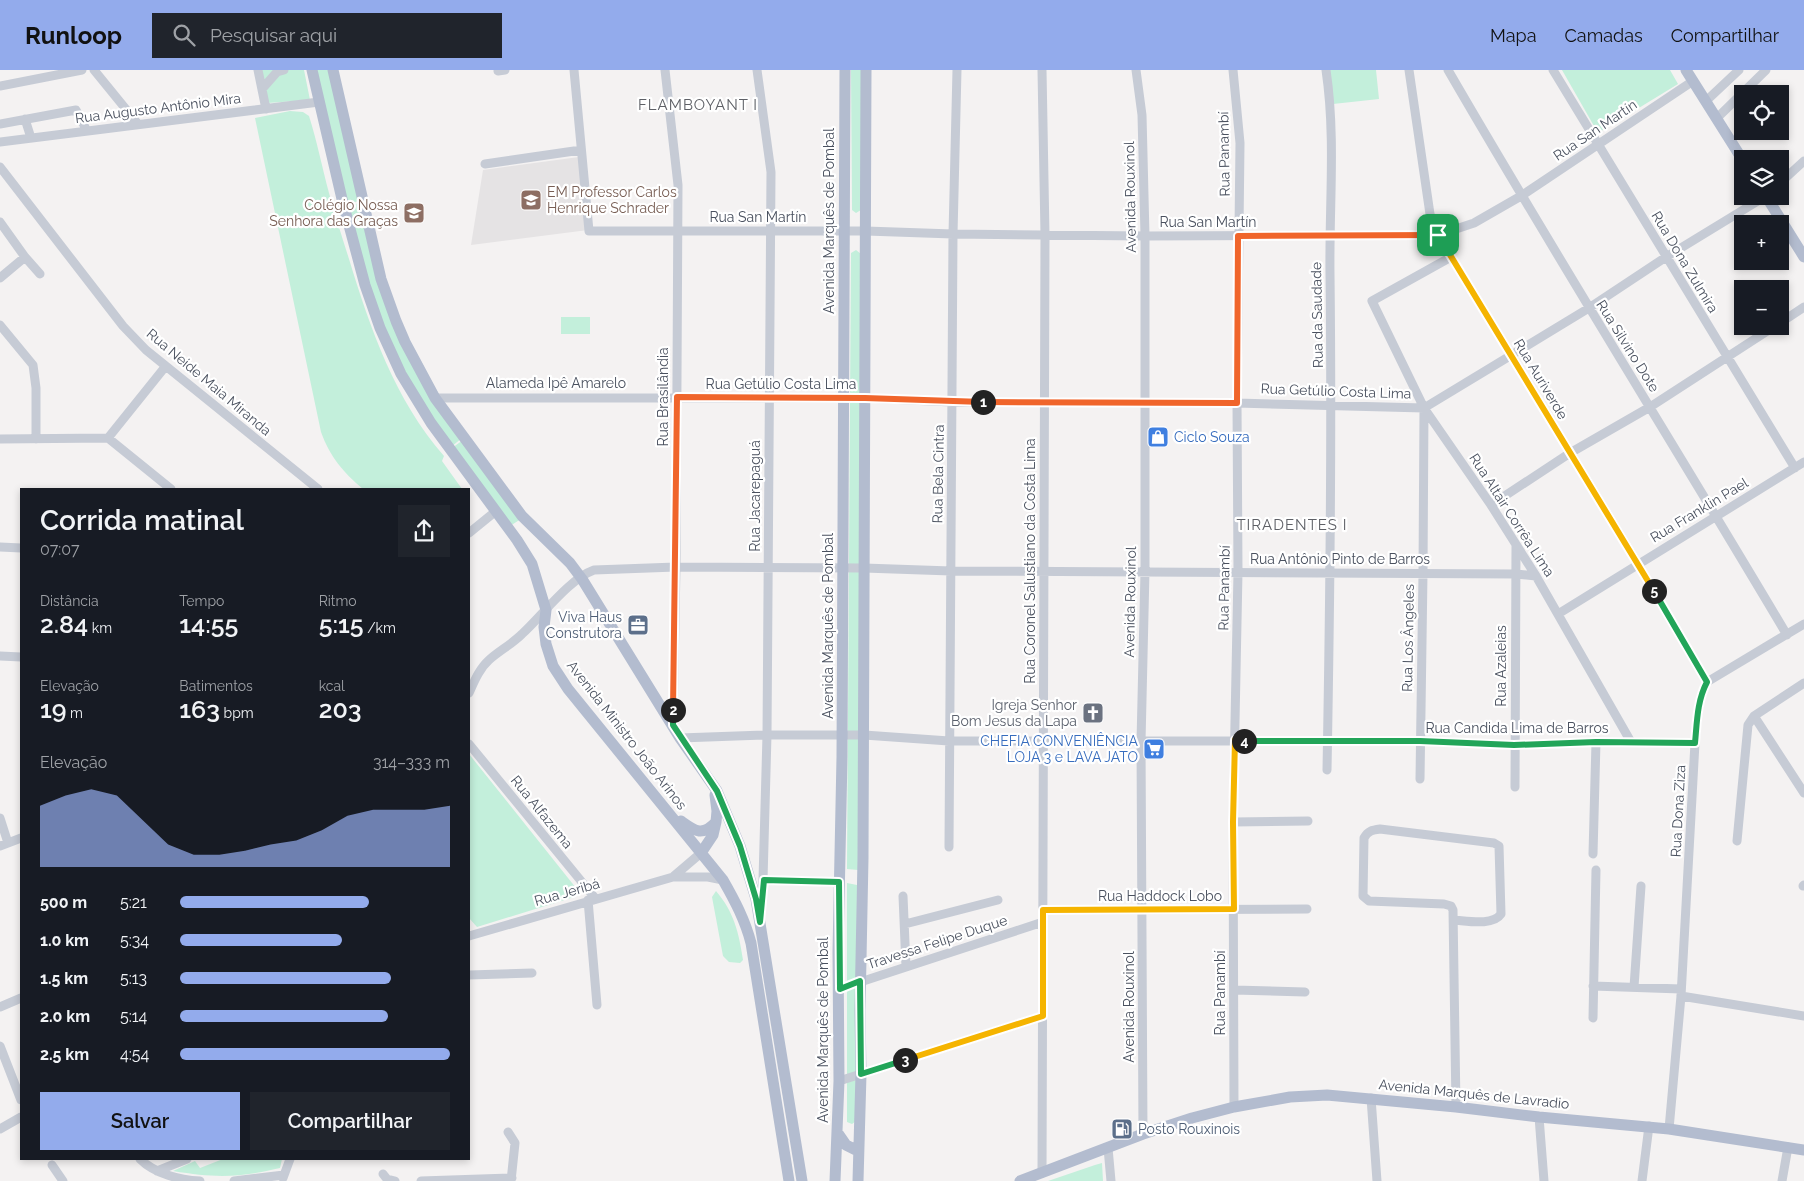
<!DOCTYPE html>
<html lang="pt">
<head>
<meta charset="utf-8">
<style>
	body { margin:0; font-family:Raleway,sans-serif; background:#20242c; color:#f1f3f6; height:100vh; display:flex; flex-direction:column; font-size:19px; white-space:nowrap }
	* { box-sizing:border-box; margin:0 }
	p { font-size:16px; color:#9ea1a6 }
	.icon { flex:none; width:28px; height:28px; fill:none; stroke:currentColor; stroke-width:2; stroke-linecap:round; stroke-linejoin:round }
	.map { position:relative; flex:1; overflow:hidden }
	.drawer { position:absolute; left:20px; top:418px; width:450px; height:672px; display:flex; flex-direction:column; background:#171b24; border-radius:0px; box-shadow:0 2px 8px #0003 }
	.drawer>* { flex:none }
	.buttons { position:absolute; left:1734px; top:15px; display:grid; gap:10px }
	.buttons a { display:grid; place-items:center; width:55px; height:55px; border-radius:0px; background:#171b24; box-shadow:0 2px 8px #0003; font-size:25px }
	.pin { position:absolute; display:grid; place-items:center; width:42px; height:42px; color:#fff; margin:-21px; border-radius:10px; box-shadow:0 2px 8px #0006 }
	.km { position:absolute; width:25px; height:25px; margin:-12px; border-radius:50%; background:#222; color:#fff; font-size:14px; line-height:25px; text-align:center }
	.round { display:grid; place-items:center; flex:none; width:52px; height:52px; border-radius:0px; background:#20242c }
	.summary { display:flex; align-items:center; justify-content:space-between; height:85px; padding:0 20px }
	h1 { font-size:28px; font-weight:600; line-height:38px }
	.stats { display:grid; grid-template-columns:repeat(3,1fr); gap:8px; height:85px; padding:5px 20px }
	.stats div { display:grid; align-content:center }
	.stats b { font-size:25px; font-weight:600 }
	.stats small { font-size:14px; font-weight:400 }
	.stats p { font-size:14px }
	.chart { height:140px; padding:10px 20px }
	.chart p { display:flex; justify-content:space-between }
	.chart svg { width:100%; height:90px; margin-top:5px; fill:#93abec; opacity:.7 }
	.action { display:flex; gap:10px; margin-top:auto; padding:10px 20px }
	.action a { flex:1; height:58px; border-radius:0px; background:#93abec; color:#111; font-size:20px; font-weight:600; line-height:58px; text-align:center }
	.action a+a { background:#20242c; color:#f1f3f6 }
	ul { padding:0 20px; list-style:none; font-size:16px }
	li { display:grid; grid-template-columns:80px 60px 1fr; align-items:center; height:38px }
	li i { height:12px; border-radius:6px; background:#93abec }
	header { display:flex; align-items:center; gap:30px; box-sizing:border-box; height:70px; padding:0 25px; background:#93abec; color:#111 }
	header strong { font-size:24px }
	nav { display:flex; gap:28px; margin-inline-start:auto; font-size:18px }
	.search { width:350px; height:45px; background:#20242c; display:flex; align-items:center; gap:12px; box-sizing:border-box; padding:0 18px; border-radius:0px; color:#9ea1a6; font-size:19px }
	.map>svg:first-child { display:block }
</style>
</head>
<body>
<header>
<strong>Runloop</strong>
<div class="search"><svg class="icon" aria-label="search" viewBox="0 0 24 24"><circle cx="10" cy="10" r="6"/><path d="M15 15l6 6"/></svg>Pesquisar aqui</div>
<nav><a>Mapa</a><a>Camadas</a><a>Compartilhar</a></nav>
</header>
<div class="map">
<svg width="1804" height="1111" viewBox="0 0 1804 1111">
	<rect width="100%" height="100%" fill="#f4f2f2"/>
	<!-- education -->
	<path fill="#e5e3e4" d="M579,87l9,73 -117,15 12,-75z"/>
	<!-- green -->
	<path fill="#c3efdb" d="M260,0h44l6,30 -43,3z
		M314,0h16l30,131 -15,3z
		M851,0h12l-2,140 -5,3 -4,-3z
		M1329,0h47l3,29 -46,5z
		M1562,0h108l8,14 -80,49z
		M290,41l13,1 6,4c8,25 13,51 20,77 6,22 13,44 20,66 21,69 46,141 95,197l-2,5 20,28h-99c-20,-17 -33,-32 -42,-57l-66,-314z
		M360,133l19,80 83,155 -11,9 -61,-96 -45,-145z
		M856,180l5,4 -3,616 -11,-1 4,-616z
		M561,247h29v17h-29z
		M463,370l58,79 -11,7 -58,-78z
		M469,684l107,134v5l-2,4 -97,30 -8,-9z
		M847,813l10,2 -1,236 -4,3 -5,-2z
		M716,821c18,21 23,42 27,69l-3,3 -11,-1 -6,-6 -11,-59z
		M223,1089h59l-2,9c-42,10 -65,10 -107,3l22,-10 5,7z
		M1102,1093l1,18h-55l47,-16z"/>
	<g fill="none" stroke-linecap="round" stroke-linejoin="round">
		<!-- minor -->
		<path stroke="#c6cbd5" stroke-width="9" d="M94,0l44,54
			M258,0l8,39
			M574,0l15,161h277l87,3 192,2 293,-1 36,-12 47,-27 172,-115
			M665,0l13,115 -2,382 -3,158
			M757,0l14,102 -4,563 -4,145 -2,30
			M1042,0l3,165 -3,938
			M1136,0l6,45 3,121v335l-4,171 2,392
			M1233,0l7,73 -3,260 1,169 -5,250 1,285
			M1326,0c10,67 3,136 4,204 2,165 0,331 -3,496
			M1409,0l21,144 8,21 200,329 69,118
			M1448,0c110,190 227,376 339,565
			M1553,0l242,398
			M498,1l7,-1
			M0,16l82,-16
			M262,19l15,-17 7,-2
			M1706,31l33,-31
			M1717,48l49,-48
			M25,49l6,19
			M0,54l76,-14 11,21
			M0,72l319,-40
			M485,94l96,-14
			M0,97l123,159 23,24 172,139
			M1780,113l24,-22
			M0,152l25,35 15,17
			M1451,187l-79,44 52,107 67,97 45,71 95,166
			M0,208l25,-21
			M1780,253l24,-16
			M0,255l33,40 3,23v51
			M435,328h430l87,4 285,1 187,5
			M1424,338l165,-100 77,-51 100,-61
			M108,368l57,-71
			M0,369l108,-1 63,51
			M1491,435l79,-52 80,-46 125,-81
			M469,463l27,-22
			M0,477l21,1
			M1558,544l246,-152
			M0,586l21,1
			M469,623c5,-11 10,-24 20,-33 10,-9 23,-16 33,-26 20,-18 47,-55 72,-64l82,-3 188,1 87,3 565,3 20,2
			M1754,646l50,77
			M680,668l87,-3h97l85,6h471l94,4 82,-3 99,1
			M469,674l126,154
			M1420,709l3,-206 1,-165
			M1515,717l1,-242
			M0,748l8,25
			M1233,752l75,-1
			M1737,771l11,-116 6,-9 50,-33
			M0,776l21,-8
			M949,777l4,-613 4,-164
			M1593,784l3,-112
			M674,806l27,-23
			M763,810l76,2
			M1803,816l1,-1
			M903,826l3,71
			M588,830l9,105
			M1043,840l264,-1
			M1454,850c14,1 39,6 47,-6l-2,-68 -5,-3 -114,-14c-8,1 -12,2 -16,9l-1,58 6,5 75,3 7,2 2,4 3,197
			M905,854l93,-24
			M469,866l204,-59h35l15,3
			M469,905l63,-2
			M1593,916l88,3
			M1634,917l7,-101
			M839,919l204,-67
			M1234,920l71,2
			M1681,926l123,20
			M0,937l21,-9
			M1593,948l3,-148
			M0,976l21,54
			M839,1011l204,-65
			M1371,1028l6,83
			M1539,1047l5,64
			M0,1059l21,-12
			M1669,1059l12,-133 14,-253c2,-21 2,-42 12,-61l97,-58
			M508,1062l7,11 -4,38
			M1108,1078l3,33
			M140,1089c15,15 40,21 60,22
			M52,1095l11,16
			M157,1101l30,-12
			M383,1104l4,5 8,2
			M283,1108l7,-19
			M234,1111l50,-6
			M421,1111l91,-3
			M1642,1111l7,-55
			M1782,1111l6,-34"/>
		<!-- major -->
		<path stroke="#b3bccf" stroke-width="11" d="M312,0l30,129 23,86 15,43 21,46 30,49 86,117 15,24 14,46 -2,17 2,17 7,22 15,23 155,191c12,21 22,40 28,63l38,238
			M333,0l48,209 15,42 9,21 30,56 87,118 48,47 12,16 98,159 37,53 23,55 16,53 46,282
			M1686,0l56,89
			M1766,126l38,61
			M681,751c14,10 21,16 35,1l1,-11 -2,-16
			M701,783l12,-18 3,-13
			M837,1062l9,13 12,6
			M835,1111l4,-100 -1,-129 4,-195 3,-687
			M858,1111l3,-107 -1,-64 3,-152 3,-788
			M1020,1111l123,-47 49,-16 42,-11 56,-10 37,-2 129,12 83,10 130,12 135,21"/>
	</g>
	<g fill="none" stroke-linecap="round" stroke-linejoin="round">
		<!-- split-1 casing -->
		<g stroke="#fff" stroke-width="10">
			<path id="split-1" d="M983,332l254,1 1,-167 200,-1"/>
		</g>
		<!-- split-2 casing -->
		<g stroke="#fff" stroke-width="10">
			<path id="split-2" d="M673,640l4,-313 188,1 118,4"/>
		</g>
		<!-- split-3 casing -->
		<g stroke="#fff" stroke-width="10">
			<path id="split-3" d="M673,640v15l44,66 23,55 16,53 4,23 4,-42 75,2 1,107 20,-8 1,93 44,-14"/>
		</g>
		<!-- split-4 casing -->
		<g stroke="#fff" stroke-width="10">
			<path id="split-4" d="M905,990l138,-44v-106l191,-1 -1,-87 2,-82 9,1"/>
		</g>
		<!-- split-5 casing -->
		<g stroke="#fff" stroke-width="10">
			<path id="split-5" d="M1244,671h176l94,4 82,-3 99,1c2,-21 2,-42 12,-61l-53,-91"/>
		</g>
		<!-- split-6 casing -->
		<g stroke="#fff" stroke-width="10">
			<path id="split-6" d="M1438,165l216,356"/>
		</g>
		<!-- split-1 -->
		<use href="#split-1" stroke="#f0652b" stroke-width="6"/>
		<!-- split-2 -->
		<use href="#split-2" stroke="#f0652b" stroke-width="6"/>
		<!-- split-3 -->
		<use href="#split-3" stroke="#22a559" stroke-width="6"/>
		<!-- split-4 -->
		<use href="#split-4" stroke="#f5b400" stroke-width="6"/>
		<!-- split-5 -->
		<use href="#split-5" stroke="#22a559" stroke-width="6"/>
		<!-- split-6 -->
		<use href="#split-6" stroke="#f5b400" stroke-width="6"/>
	</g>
	<!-- icons -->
	<defs>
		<g id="school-square" transform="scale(1.125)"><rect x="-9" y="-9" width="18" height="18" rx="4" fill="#8d6e63" stroke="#fff"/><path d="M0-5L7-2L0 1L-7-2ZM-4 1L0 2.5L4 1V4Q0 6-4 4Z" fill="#fff"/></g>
		<g id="shop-square" transform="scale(1.125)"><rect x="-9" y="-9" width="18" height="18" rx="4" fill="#3f7fe0" stroke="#fff"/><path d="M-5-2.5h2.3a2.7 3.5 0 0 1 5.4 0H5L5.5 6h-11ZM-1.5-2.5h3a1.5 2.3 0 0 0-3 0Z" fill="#fff"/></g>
		<g id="office-square" transform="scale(1.125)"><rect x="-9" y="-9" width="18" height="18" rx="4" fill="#5c6f8a" stroke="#fff"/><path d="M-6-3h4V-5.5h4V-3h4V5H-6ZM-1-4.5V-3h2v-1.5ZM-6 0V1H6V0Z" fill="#fff"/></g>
		<g id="church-square" transform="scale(1.125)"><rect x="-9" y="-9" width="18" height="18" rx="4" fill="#6b7280" stroke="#fff"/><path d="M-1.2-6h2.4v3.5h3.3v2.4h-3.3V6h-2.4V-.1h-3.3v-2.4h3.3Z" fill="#fff"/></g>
		<g id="supermarket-square" transform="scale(1.125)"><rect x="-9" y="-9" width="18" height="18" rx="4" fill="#3f7fe0" stroke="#fff"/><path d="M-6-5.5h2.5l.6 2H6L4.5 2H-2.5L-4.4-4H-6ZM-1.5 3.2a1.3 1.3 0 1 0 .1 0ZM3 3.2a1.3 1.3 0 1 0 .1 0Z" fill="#fff"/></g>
		<g id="fuel-square" transform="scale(1.125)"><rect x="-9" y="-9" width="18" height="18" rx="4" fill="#5c6f8a" stroke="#fff"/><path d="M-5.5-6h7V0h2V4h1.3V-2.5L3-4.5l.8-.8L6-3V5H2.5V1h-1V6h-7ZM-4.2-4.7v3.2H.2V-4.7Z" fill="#fff"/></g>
	</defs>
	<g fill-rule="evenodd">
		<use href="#school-square" x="531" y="130"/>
		<use href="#school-square" x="414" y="143"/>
		<use href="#shop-square" x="1158" y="367"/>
		<use href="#office-square" x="638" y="555"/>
		<use href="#church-square" x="1093" y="643"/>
		<use href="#supermarket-square" x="1154" y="679"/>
		<use href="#fuel-square" x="1122" y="1059"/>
	</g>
	<g text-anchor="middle" stroke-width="4.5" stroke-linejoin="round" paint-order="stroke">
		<!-- street labels -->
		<g font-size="14" fill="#4a515f" stroke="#fff">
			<text transform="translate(158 38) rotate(-7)" y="5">Rua Augusto Antônio Mira</text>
			<text transform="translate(1595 60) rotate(-34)" y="5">Rua San Martín</text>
			<text transform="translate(1224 84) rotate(-91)" y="5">Rua Panambí</text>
			<text transform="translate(1130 127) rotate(-91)" y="5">Avenida Rouxinol</text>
			<text x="758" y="152">Rua San Martín</text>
			<text transform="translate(829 151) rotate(-90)" y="5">Avenida Marquês de Pombal</text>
			<text x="1208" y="157">Rua San Martín</text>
			<text transform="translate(1685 192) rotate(59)" y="5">Rua Dona Zulmira</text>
			<text transform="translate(1317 245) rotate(-91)" y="5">Rua da Saudade</text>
			<text transform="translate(1628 276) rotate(58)" y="5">Rua Silvino Dote</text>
			<text transform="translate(1541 309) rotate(59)" y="5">Rua Auriverde</text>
			<text transform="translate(209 312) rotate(40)" y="5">Rua Neide Maia Miranda</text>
			<text x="556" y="318">Alameda Ipê Amarelo</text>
			<text x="781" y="319">Rua Getúlio Costa Lima</text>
			<text transform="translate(1336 321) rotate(2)" y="5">Rua Getúlio Costa Lima</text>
			<text transform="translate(663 327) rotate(-90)" y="5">Rua Brasilândia</text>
			<text transform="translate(938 404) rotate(-89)" y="5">Rua Bela Cintra</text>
			<text transform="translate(755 426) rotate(-90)" y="5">Rua Jacarepaguá</text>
			<text transform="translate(1699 440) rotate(-31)" y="5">Rua Franklin Pael</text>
			<text transform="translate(1512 445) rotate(57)" y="5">Rua Altair Corrêa Lima</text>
			<text x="1340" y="494">Rua Antônio Pinto de Barros</text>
			<text transform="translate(1030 491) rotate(-90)" y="5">Rua Coronel Salustiano da Costa Lima</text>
			<text transform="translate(1224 518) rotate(-89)" y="5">Rua Panambí</text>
			<text transform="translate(1130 532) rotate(-89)" y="5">Avenida Rouxinol</text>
			<text transform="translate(828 556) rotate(-90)" y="5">Avenida Marquês de Pombal</text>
			<text transform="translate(1408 568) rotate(-89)" y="5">Rua Los Ângeles</text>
			<text transform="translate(1501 596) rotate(-90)" y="5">Rua Azaleias</text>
			<text x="1517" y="663">Rua Candida Lima de Barros</text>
			<text transform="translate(627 665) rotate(52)" y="5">Avenida Ministro João Arinos</text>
			<text transform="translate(1678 741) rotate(-87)" y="5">Rua Dona Ziza</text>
			<text transform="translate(542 742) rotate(51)" y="5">Rua Alfazema</text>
			<text transform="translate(567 822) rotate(-16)" y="5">Rua Jeribá</text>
			<text x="1160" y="831">Rua Haddock Lobo</text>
			<text transform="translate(937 872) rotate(-18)" y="5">Travessa Felipe Duque</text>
			<text transform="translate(1220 923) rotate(-90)" y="5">Rua Panambí</text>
			<text transform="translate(1129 937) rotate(-90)" y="5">Avenida Rouxinol</text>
			<text transform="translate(823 960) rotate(-90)" y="5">Avenida Marquês de Pombal</text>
			<text transform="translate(1474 1024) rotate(6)" y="5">Avenida Marquês de Lavradio</text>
		</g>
		<!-- education labels -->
		<g font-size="14" fill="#785e54" stroke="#fff" text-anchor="start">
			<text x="547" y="127">EM Professor Carlos<tspan x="547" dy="16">Henrique Schrader</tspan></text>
			<text x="398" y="140" text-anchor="end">Colégio Nossa<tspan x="398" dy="16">Senhora das Graças</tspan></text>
		</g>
		<!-- shop labels -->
		<g font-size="14" fill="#366cbe" stroke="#fff" text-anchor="start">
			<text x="1174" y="372">Ciclo Souza</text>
			<text x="1138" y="676" text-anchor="end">CHEFIA CONVENIÊNCIA<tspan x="1138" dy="16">LOJA 3 e LAVA JATO</tspan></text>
		</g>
		<!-- service labels -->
		<g font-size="14" fill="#4e5e75" stroke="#fff" text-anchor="end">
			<text x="622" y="552">Viva Haus<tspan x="622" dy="16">Construtora</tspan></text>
			<text x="1138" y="1064" text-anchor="start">Posto Rouxinois</text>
		</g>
		<!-- worship labels -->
		<g font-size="14" fill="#5b616d" stroke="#fff" text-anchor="end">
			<text x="1077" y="640">Igreja Senhor<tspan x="1077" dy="16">Bom Jesus da Lapa</tspan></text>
		</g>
		<!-- neighbourhood labels -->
		<g font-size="15" letter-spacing="1" fill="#5e6066" stroke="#fff">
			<text x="698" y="40">FLAMBOYANT I</text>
			<text x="1292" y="460">TIRADENTES I</text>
		</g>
	</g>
</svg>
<div class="buttons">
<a><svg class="icon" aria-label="locate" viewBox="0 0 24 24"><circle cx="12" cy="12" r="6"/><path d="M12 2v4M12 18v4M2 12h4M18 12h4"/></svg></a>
<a><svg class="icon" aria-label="layers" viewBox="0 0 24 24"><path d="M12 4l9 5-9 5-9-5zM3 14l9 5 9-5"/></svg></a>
<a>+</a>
<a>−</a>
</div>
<div class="pin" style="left:1438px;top:165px;background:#1e9e55"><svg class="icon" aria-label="arrive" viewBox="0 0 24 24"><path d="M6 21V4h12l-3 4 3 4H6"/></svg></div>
<b class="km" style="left:983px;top:332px">1</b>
<b class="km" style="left:673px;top:640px">2</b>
<b class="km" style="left:905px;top:990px">3</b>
<b class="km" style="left:1244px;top:671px">4</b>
<b class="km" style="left:1654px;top:521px">5</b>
<section class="drawer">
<div class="summary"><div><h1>Corrida matinal</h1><p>07:07</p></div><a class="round"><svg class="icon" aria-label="share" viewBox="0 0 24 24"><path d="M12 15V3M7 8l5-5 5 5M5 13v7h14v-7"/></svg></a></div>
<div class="stats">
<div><p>Distância</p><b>2.84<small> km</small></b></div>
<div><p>Tempo</p><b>14:55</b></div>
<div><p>Ritmo</p><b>5:15<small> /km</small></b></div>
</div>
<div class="stats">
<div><p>Elevação</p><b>19<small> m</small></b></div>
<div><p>Batimentos</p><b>163<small> bpm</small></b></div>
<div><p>kcal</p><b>203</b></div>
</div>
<div class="chart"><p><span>Elevação</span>314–333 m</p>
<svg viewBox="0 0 160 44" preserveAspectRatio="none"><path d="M0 44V14L10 9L20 6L30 9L40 21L50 33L60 38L70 38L80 36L90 33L100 31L110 26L120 19L130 16L140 16L150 16L160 14V44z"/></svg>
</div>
<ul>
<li><b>500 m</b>5:21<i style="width:70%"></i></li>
<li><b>1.0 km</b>5:34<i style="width:60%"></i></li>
<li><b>1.5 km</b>5:13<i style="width:78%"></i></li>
<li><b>2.0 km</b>5:14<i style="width:77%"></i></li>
<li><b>2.5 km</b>4:54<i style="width:100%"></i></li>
</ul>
<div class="action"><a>Salvar</a><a>Compartilhar</a></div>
</section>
</div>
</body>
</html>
